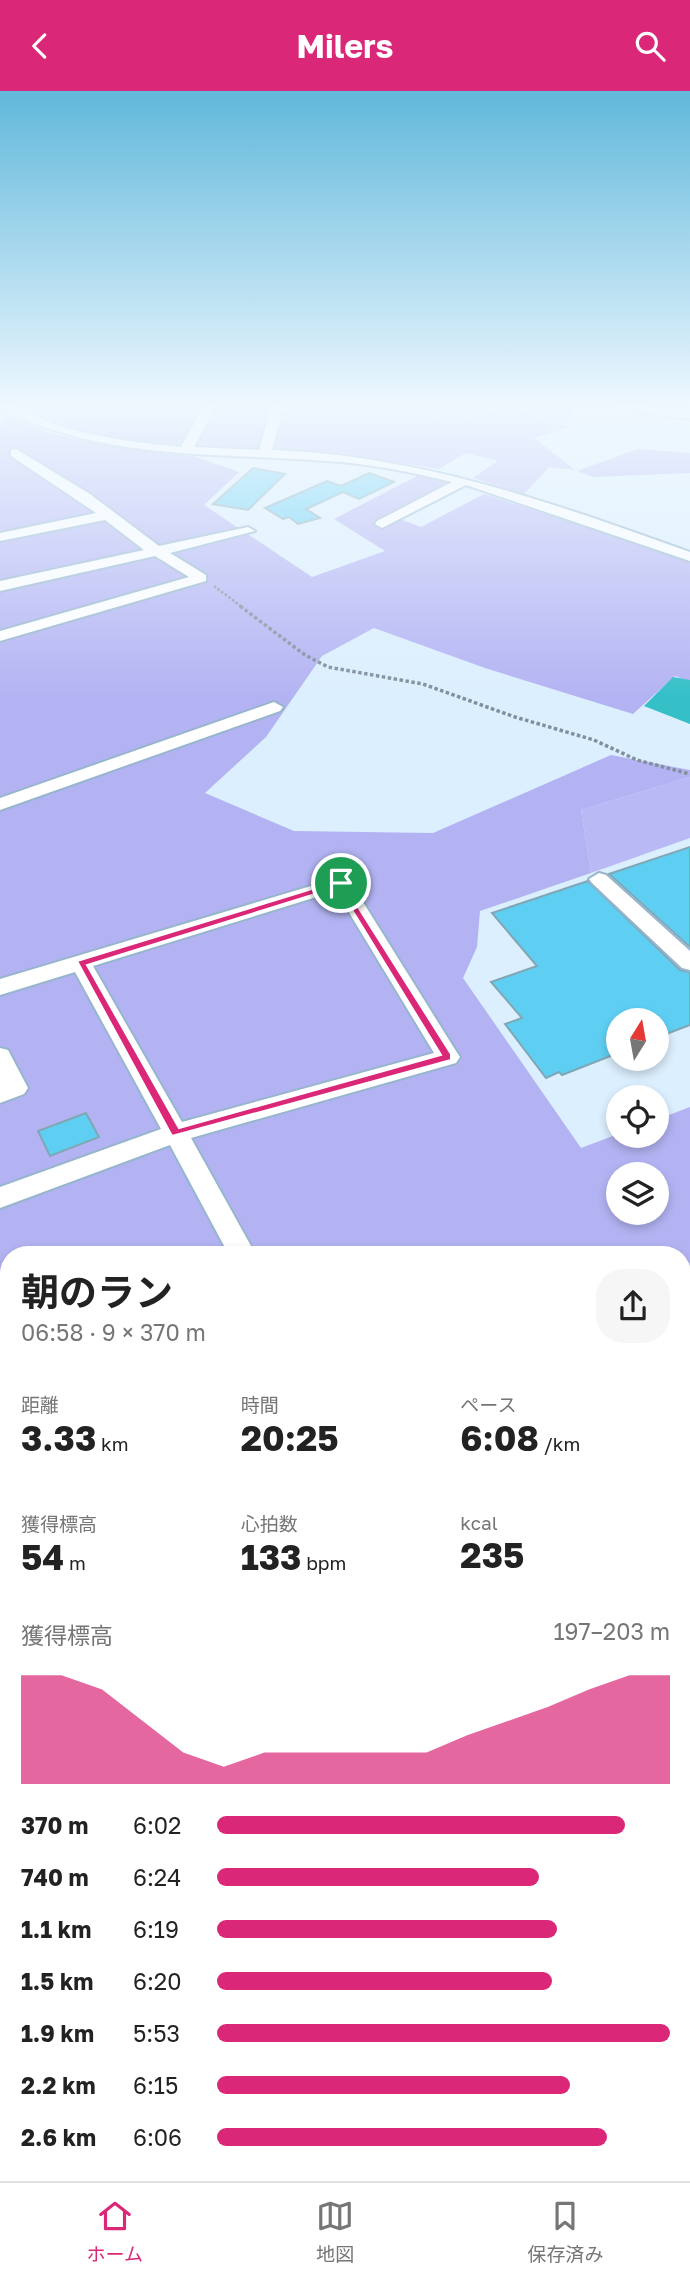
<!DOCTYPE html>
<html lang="ja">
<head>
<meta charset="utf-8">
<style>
	body { margin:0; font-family:"Golos Text","Noto Sans JP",sans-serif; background:#f6f6f6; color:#222; height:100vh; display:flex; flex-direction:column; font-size:26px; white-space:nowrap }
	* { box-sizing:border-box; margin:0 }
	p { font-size:23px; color:#767676 }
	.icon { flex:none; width:38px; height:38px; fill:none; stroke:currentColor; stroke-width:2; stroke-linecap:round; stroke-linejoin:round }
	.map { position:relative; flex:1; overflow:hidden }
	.side { position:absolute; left:0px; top:1155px; width:691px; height:936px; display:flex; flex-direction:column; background:#fff; border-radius:28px 28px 0 0; box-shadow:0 4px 10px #0003 }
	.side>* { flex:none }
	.needle { width:46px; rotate:11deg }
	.buttons { position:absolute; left:606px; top:917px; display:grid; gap:14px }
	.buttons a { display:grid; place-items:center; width:63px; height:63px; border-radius:50%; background:#fff; box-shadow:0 4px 10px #0003; font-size:35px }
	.pin { position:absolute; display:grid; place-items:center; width:60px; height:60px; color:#fff; margin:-30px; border:4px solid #fff; border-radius:50%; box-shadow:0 2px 7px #0007 }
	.round { display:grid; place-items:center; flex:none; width:74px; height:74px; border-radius:28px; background:#f6f6f6 }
	.headline { display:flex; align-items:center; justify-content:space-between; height:119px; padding:0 21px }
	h1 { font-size:38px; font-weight:700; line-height:52px }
	.metrics { display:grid; grid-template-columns:repeat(3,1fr); gap:10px; height:119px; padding:7px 21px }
	.metrics div { display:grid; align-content:center }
	.metrics b { font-size:35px; font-weight:700 }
	.metrics small { font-size:19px; font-weight:400 }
	.metrics p { font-size:19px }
	.chart { height:196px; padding:14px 21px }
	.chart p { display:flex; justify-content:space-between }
	.chart svg { width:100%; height:126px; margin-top:7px; fill:#db2777; opacity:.7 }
	ul { padding:0 21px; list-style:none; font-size:23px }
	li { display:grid; grid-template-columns:112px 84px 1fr; align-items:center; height:52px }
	li i { height:18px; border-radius:9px; background:#db2777 }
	header { display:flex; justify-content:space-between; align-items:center; height:91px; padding:0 21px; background:#db2777; color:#fff; font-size:32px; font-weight:700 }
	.menu { display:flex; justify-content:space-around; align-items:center; height:98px; border-top:2px solid #e0e0e0; background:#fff; font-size:19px; color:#767676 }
	.menu a { display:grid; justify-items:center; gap:4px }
	.menu .current { color:#db2777 }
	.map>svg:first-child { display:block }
</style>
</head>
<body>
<header><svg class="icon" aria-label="back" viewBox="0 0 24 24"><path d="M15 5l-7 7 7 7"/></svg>Milers<svg class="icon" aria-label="search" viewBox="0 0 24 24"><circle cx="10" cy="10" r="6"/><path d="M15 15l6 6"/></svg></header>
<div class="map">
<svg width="690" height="2090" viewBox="0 0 690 2090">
	<rect width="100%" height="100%" fill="#dceffe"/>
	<!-- green -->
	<path fill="#b9b9f5" d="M217,314h178l59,15 54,-15 61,22 -35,11 41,32 -26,-3 -25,27 -51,-16 25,-17 -32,-8 -27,16 -99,-16 -143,-8z
		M690,686v61l-99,35 -10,-63z"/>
	<!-- forest -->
	<path fill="#b3b3f3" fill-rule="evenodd" d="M37,314h180l-23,41c-57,-3 -114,-10 -165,-38z
		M395,314h107l-48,15z
		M534,314h44l-14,19 -38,-13z
		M5,324l52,20 64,13 72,8 46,16 -35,33 108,72 73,-26 -51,-32 85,-44 33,9 -60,32 29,11 63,-33 206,66v122l-15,-6 -42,38 -148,-46 -111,-40 -52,28 -56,81 -61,56 89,38 139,2 178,-78 79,15v7l-109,33 10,63 -111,38 -3,36 -14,31 118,170 37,-14 38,2v-16l34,-13v1074h-115l-7,-7 114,-1v-918h-673l2,919 -11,7v-1752zM618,1083h38v39h-38z
		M638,358l52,4v20l-97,4 -16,-6z
		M376,2082l4,8h-232l-3,-7z"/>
	<!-- water -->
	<path fill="#35bfc7" d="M673,586l17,3v44l-46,-18z"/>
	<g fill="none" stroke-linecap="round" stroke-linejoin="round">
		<!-- stream -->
		<path stroke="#35bfc7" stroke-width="8" d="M0,1240l9,4
			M0,1292l9,-20"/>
	</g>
	<!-- building -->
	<path fill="#5ecff3" stroke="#80a7b5" stroke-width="2" d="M253,377l32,6 -37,36 -35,-6z
		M369,382l25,9 -35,17 -16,-7 -37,17 14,9 -22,6 -9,-7 -6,2 -18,-11 62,-27 14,5z
		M690,756v100l-81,-73z
		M588,790l92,89 10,2v53l-34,13v-18h-38v33l-56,22 -3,-3 -13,6 -41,-54 17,-6 -31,-36 46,-16 -45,-53z
		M86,1022l13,24 -49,19 -12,-25z"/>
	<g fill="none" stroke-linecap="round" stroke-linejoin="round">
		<!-- minor casing -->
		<g stroke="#97b5cd" stroke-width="4">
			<path id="minor" d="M0,314c22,0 46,17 67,23 38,11 76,15 114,19l24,-42h12l-23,42 65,3 13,-45h12l-12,45c147,5 281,53 418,102v9l-224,-76 -84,43 -7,-4 2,-3 75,-39c-42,-10 -84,-19 -127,-21 -117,-9 -215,0 -325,-52z
				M611,314h29l50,6v8l-73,-10z
				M16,358l74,45 69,52 89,-19 7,4 -85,22 36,22v6l-206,60v-10l189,-54 -34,-21 -155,35v-10l144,-31 -39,-30 -105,21v-8l96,-20 -85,-57v-6z
				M274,611l9,5 -3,4 -280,99v-12z
				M599,782l7,2 84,76v19l-8,-2 -90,-85 -3,-4z
				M341,786l7,1 108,173 4,6 -4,6 -265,75 65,117h-27l-59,-110 -170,63v-21l161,-58 -86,-157 -75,23v-16zM336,800l98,162 -252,69 -89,-156z
				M0,957l8,2 20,38 -4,6 -24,9z
				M9,1390v30l-9,4v-30z
				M9,1621v35l-9,3v-35z
				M9,1922v41l-9,4v-41z"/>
		</g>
		<!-- path-far1 -->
		<path stroke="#808f9b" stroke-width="2.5" stroke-dasharray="2.5 2" stroke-linecap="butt" d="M214,495l28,21"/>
		<!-- path -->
		<path stroke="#808f9b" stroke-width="3.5" stroke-dasharray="3.5 2.5" stroke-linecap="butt" d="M240,515l65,49 23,12 95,17 92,33 79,23 43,20 53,14"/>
		<!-- minor -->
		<use href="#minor" fill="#fff" fill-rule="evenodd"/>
	</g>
	<!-- sky -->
	<linearGradient id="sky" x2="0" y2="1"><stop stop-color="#60b8db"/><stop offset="0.52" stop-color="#eff8ff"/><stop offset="1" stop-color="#eff8ff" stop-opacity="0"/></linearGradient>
	<rect width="690" height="606" fill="url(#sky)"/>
	<!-- route -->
	<path fill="#db2777" stroke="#fff" stroke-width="2" fill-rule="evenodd" d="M341,789l110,174v6l-279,76 -95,-175zM338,796l103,168 -262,73 -92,-163z"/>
</svg>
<div class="buttons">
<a><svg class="needle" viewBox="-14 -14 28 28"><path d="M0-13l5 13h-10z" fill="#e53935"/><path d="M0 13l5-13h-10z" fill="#767676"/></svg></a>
<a><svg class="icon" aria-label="locate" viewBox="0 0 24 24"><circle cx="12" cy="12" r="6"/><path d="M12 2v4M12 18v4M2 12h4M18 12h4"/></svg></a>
<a><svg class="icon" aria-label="layers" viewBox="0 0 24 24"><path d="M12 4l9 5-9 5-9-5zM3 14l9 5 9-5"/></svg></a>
</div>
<div class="pin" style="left:341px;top:792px;background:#1e9e55"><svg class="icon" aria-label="arrive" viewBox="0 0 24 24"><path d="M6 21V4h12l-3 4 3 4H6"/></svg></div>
<section class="side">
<div class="headline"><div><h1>朝のラン</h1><p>06:58 · 9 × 370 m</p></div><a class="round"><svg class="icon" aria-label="share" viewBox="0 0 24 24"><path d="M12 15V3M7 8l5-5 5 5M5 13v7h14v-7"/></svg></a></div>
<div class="metrics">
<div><p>距離</p><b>3.33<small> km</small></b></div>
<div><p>時間</p><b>20:25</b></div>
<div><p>ペース</p><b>6:08<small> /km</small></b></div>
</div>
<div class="metrics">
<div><p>獲得標高</p><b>54<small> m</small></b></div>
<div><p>心拍数</p><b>133<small> bpm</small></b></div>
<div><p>kcal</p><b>235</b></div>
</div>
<div class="chart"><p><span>獲得標高</span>197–203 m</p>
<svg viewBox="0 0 160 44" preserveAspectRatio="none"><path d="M0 44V6L10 6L20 11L30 22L40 33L50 38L60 33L70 33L80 33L90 33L100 33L110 27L120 22L130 17L140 11L150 6L160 6V44z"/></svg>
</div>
<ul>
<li><b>370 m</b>6:02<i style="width:90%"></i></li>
<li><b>740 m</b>6:24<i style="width:71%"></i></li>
<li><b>1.1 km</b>6:19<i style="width:75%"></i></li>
<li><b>1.5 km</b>6:20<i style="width:74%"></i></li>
<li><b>1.9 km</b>5:53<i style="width:100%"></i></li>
<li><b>2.2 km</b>6:15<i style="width:78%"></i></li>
<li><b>2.6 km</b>6:06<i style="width:86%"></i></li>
</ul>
</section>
</div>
<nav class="menu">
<a class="current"><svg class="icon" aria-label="home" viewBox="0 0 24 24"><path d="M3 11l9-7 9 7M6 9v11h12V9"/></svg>ホーム</a>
<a><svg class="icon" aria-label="map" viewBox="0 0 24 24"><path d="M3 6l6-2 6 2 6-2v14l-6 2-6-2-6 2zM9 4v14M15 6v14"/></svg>地図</a>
<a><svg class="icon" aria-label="saved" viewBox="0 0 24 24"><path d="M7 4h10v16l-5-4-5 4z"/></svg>保存済み</a>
</nav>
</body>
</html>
